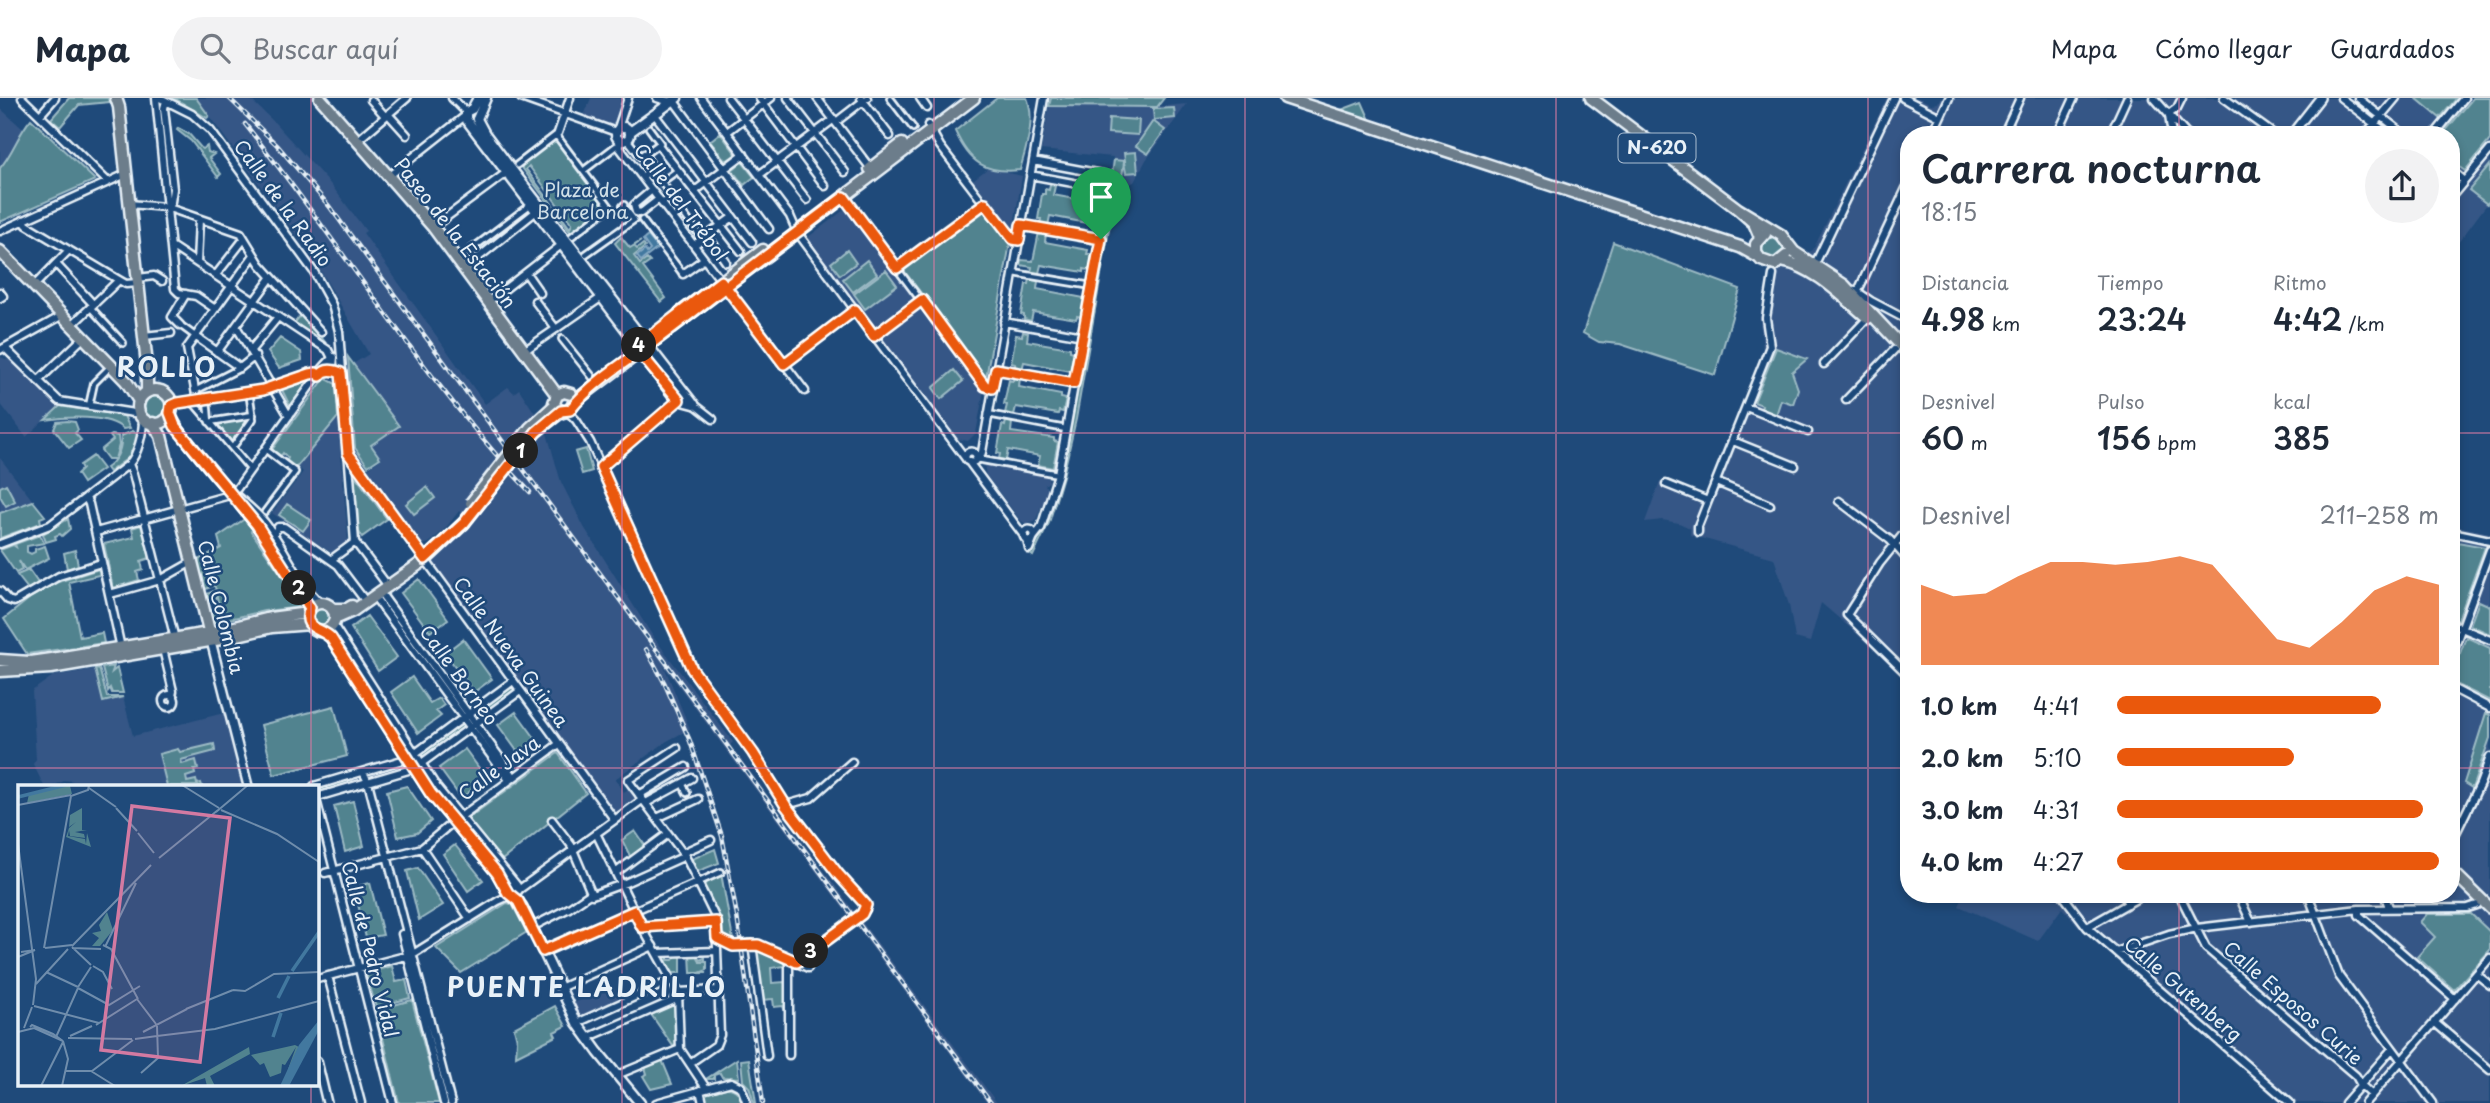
<!DOCTYPE html>
<html lang="es">
<head>
<meta charset="utf-8">
<style>
	body { margin:0; font-family:"Playpen Sans",sans-serif; background:#f2f2f3; color:#1f2937; height:100vh; display:flex; flex-direction:column; font-size:26px; white-space:nowrap }
	* { box-sizing:border-box; margin:0 }
	p { font-size:23px; color:#747a83 }
	.icon { flex:none; width:38px; height:38px; fill:none; stroke:currentColor; stroke-width:2; stroke-linecap:round; stroke-linejoin:round }
	.map { position:relative; flex:1; overflow:hidden }
	.drawer { position:absolute; left:1900px; top:28px; width:560px; height:777px; display:flex; flex-direction:column; background:#fff; border-radius:28px; box-shadow:0 4px 10px #0003 }
	.drawer>* { flex:none }
	.pin { position:absolute; display:grid; place-items:center; width:60px; height:60px; color:#fff; margin:-72px -30px; border-radius:50% 50% 50% 0; rotate:-45deg; box-shadow:0 0 7px #0007 }
	.pin .icon { rotate:45deg }
	.km { position:absolute; width:35px; height:35px; margin:-18px; border-radius:50%; background:#222; color:#fff; font-size:19px; line-height:35px; text-align:center }
	.round { display:grid; place-items:center; flex:none; width:74px; height:74px; border-radius:37px; background:#f2f2f3 }
	.summary { display:flex; align-items:center; justify-content:space-between; height:119px; padding:0 21px }
	h1 { font-size:38px; font-weight:600; line-height:52px }
	.stats { display:grid; grid-template-columns:repeat(3,1fr); gap:10px; height:119px; padding:7px 21px }
	.stats div { display:grid; align-content:center }
	.stats b { font-size:30px; font-weight:600 }
	.stats small { font-size:19px; font-weight:400 }
	.stats p { font-size:19px }
	.chart { height:196px; padding:14px 21px }
	.chart p { display:flex; justify-content:space-between }
	.chart svg { width:100%; height:126px; margin-top:7px; fill:#ea580c; opacity:.7 }
	ul { padding:0 21px; list-style:none; font-size:23px }
	li { display:grid; grid-template-columns:112px 84px 1fr; align-items:center; height:52px }
	li i { height:18px; border-radius:9px; background:#ea580c }
	header { display:flex; align-items:center; gap:42px; box-sizing:border-box; height:98px; padding:0 35px; background:#fff; border-bottom:2px solid #e0e1e3 }
	header strong { font-size:33px }
	nav { display:flex; gap:38px; margin-inline-start:auto; font-size:24px }
	.search { width:490px; height:63px; background:#f2f2f3; display:flex; align-items:center; gap:18px; box-sizing:border-box; padding:0 24px; border-radius:38px; color:#747a83; font-size:26px }
	.map>svg:first-child { display:block }
</style>
</head>
<body>
<header>
<strong>Mapa</strong>
<div class="search"><svg class="icon" aria-label="search" viewBox="0 0 24 24"><circle cx="10" cy="10" r="6"/><path d="M15 15l6 6"/></svg>Buscar aquí</div>
<nav><a>Mapa</a><a>Cómo llegar</a><a>Guardados</a></nav>
</header>
<div class="map">
<svg width="2490" height="1005" viewBox="0 0 2490 1005">
	<rect width="100%" height="100%" fill="#1f4a7a"/>
	<filter id="ink" filterUnits="userSpaceOnUse"><feTurbulence type="fractalNoise" baseFrequency=".0143" numOctaves="2"/><feDisplacementMap in="SourceGraphic" scale="14" xChannelSelector="R" yChannelSelector="G"/><feConvolveMatrix kernelMatrix="1 2 1 2 8 2 1 2 1" color-interpolation-filters="sRGB"/></filter>
	<g filter="url(#ink)">
		<!-- built -->
		<path fill="#355786" d="M196,0h53l26,25 57,63 34,45 -3,2 122,171 23,-17 6,6 5,-4 27,41 15,52 23,45 68,108 81,107 -3,3 267,358h-10l-323,-437 26,63 -23,12 -52,38 9,13 6,-4 5,7v3l-19,15 -182,-249v-7l17,-13 19,-21 -11,-12 -14,18 -16,14 -6,2 -56,-76 14,-10 -10,-13 28,-20 -46,-62 16,-10 -55,-95z
			M591,0h32l-10,28 -29,-10z
			M1887,0h32l12,6 7,-1 2,-5h550v102l-38,51v-116h-543v549l-54,-52 -34,-29 -11,39 -15,-4 -6,-33 -15,-47 -84,-23v-7l-11,-5 -17,-3 -17,2 15,-41h7l38,13 58,-143 -3,-29 6,-35 16,-22 31,-15z
			M1187,6l-41,56 -12,22 -9,4 -16,-3 4,-26 -72,-7 8,-44 92,2z
			M0,10l23,21 -14,29 -9,10z
			M988,70l34,8 -9,55 -40,-51z
			M848,109l68,92 -40,31 -69,-92z
			M921,208l63,84 -8,43 -8,8 -10,-2 -77,-103z
			M0,259l11,4 42,42 7,3 -34,31 -26,-34z
			M338,319l10,124 -16,12 -60,-40 31,-41 -5,-5z
			M0,360l33,43 -33,12z
			M984,366l61,11 5,6 -5,4 3,4 -2,6 -11,27 -8,2 -6,-3 -35,-46z
			M2452,427l38,8v570h-209l-201,-175 -18,-20 -24,33 -79,-35 6,-12h487z
			M95,571l8,33 20,-5 10,39 91,-23 18,73h-167l-3,-5 -6,-1 -13,6h-9l-11,-22 3,-5 -4,-68 21,-15z
			M613,888l6,14 -38,17 -7,-14z"/>
		<!-- green -->
		<path fill="#51838f" stroke="#9cbac4" stroke-width="2" fill-rule="evenodd" d="M69,0h39l1,4 -30,3 -19,22 -9,-8z
			M174,0h22l13,18 -2,2z
			M997,0h30c9,22 -1,50 -7,72 -35,4 -51,-8 -65,-39z
			M1051,0h113l-7,9 -108,-1z
			M2416,0h41l-17,20z
			M2473,0h17v42l-25,31 -13,-9v-27h-10z
			M1362,4l8,18 -29,-10z
			M1174,10l1,10 -21,2 -1,-11z
			M1109,20l30,2 -1,15 -30,-2z
			M31,21l64,61 -95,42v-54c13,-15 18,-34 31,-49z
			M1153,23l12,9 -17,24 -12,-8z
			M178,30l11,6 13,15 5,-3 1,6 6,2 -5,4 12,16 -3,3 -27,-36 -14,-11z
			M556,34l57,75 -39,30 -57,-76zM529,68l43,58 -2,4 -44,-59z
			M720,35l16,21 -10,7 -16,-20z
			M1136,54l2,20 -12,1 -2,-11 -3,22 -10,-2 3,-22 11,1 -1,-8z
			M742,64l12,15 -10,8 -12,-15z
			M2490,67v35l-3,4 -18,-14z
			M1109,85l16,3 -16,43 -33,190 -13,57 -14,47 -16,33 -3,-2 18,-34 14,-44 50,-278z
			M1050,87l5,1 -2,9 38,7v2l5,1 -1,3 5,1 -2,13 -5,-1 -1,3 -42,-8 -2,10 -8,-2 1,-5h-3l4,-25h3v-5l4,1z
			M984,109l26,36 -24,135 -84,-110z
			M1039,134l7,1 -1,9 43,8 -1,4h5l-3,16 -5,-1v3l-43,-7 -2,8 -8,-1 1,-5 -12,-2 1,-5 12,1z
			M621,139l9,11 11,-7 -7,5 3,3 6,-5 2,3 -11,9 6,8 7,-5 3,3 -7,5 23,31 -5,4 -46,-59z
			M1761 151a11 11 0 1 1 22 0a11 11 0 1 1-22 0Z
			M1613,144l127,47 -25,86 -95,-31 -21,-2 -16,-9z
			M847,152l9,13 -16,12 -9,-12z
			M867,162l10,14 -24,18 -10,-13z
			M886,172l11,15 -32,24 -11,-15z
			M1030,181l8,2 -1,8 47,9 -3,19 -4,-1 -1,3 -43,-7 -2,9 -7,-2v-4l-3,-1 5,-30h3z
			M302,216l23,28 -1,2 -30,-21z
			M1023,234l5,1 -1,8 43,7v3l4,1 -3,19 -47,-9 -2,8 -7,-1v-5l-4,-1 5,-28 6,1z
			M280,240l21,14 1,8 -23,8 -11,-16z
			M1776,250l31,11 -15,13 6,17 -5,15 -12,-4 -5,15 -15,-6 1,-4 -8,-3z
			M348,259l51,69 -28,19 9,13 -12,8 -13,-18z
			M954,272l9,11 -22,18 -8,-11z
			M1014,278l6,1 -1,10 42,8v3l5,1 -3,13 -4,-1 -1,3 -42,-7 -2,8 -9,-2 2,-8 -3,-1 5,-24 4,1z
			M310,280v1l-20,27 -9,-18z
			M325,280l11,6 2,33 -43,52 -9,-7 2,-4 -5,-5 -3,4 -9,-6z
			M142 308a13 13 0 1 1 26 0a13 13 0 1 1-26 0Z
			M60,308l64,10 6,12 -7,1c-14,-15 -58,-12 -78,-9z
			M248,319l2,3 -17,23 -17,-21z
			M67,323l8,1 3,8 -3,3 6,7 -12,8 -15,-19 3,-7z
			M1006,323l6,1 -1,10 43,6v3l4,1 -5,26 -15,-3 2,-9 -32,-6 -2,10 -7,-1 1,-5 -3,-1 5,-28 3,1z
			M133,333l6,4 -7,20 -23,17 -3,-4c11,-8 16,-18 15,-32z
			M112,337l6,1 1,9 -4,14h-7l-7,-9 12,-10 -3,-4z
			M586,351l6,22 -10,3 -7,-22z
			M93,358l10,13 -20,14 -6,-9 5,-5 -2,-4z
			M354,376l33,45 -25,18 -3,-5z
			M6,386l9,17 -9,5 -6,-10v-9z
			M427,389l8,11 -21,16 -8,-10z
			M33,403l12,15 -5,2 1,5 -41,15v-25z
			M287,406l24,16 -8,11 -24,-16z
			M246,420l8,10 -3,3 53,76 -40,4 -52,12 -3,-12 10,-4 -2,-10 -10,4 -2,-6 11,-5 -2,-5 -10,5 -8,-29 25,-13 -3,-11z
			M68,421l2,10 -8,7 -2,-2 -5,2 1,3 -10,3 -3,-8z
			M141,427l9,33 -9,3 2,9 -6,2 2,8 -26,8 -9,-44 30,-7 -2,-9z
			M40,437l4,8 -17,3v6l4,2 4,-2v-3l10,-3 4,12 -24,12 -6,-9 3,9 -6,3 -16,-23 13,-5 3,2 -1,-3z
			M2452,443l33,6 -27,73 -6,-3z
			M75,452l3,15 -11,4 -3,-16z
			M102,470l-3,7 -30,7 11,55 22,-4 2,10 -77,11 -23,-35 26,-21 28,-16z
			M29,472l9,13 -10,6 -11,-14z
			M419,481l29,40 -18,13 -29,-39z
			M2479,503l11,5v28l-20,-9z
			M313 519a8 8 0 1 1 16 0a8 8 0 1 1-16 0Z
			M367,518l30,41 -19,14 -27,-43z
			M2466,539l24,11v53l-38,-19v-7z
			M463,541l29,40 -18,13 -29,-39z
			M114,568l-2,6 5,-4 6,25h-11l-2,-5 -2,3 -6,-23z
			M99,570l8,29h16l-20,5 -8,-33z
			M412,579l18,26 9,-5 5,7 -8,6 5,5 -23,17 -27,-41z
			M511,588l4,5 -37,26 -3,-4z
			M334,608l13,50 -73,19 -13,-50z
			M516,614l22,30 -18,13 -22,-30z
			M2486,615l4,2v23l-18,50 -8,-5z
			M460,626l4,5 -41,29 -3,-5z
			M214,646l1,7 -34,9 1,4 14,-4 2,9 -4,1 1,4 -9,3 1,5 9,-2 1,4 4,-1 1,3h-35l-8,-32 19,-5 2,3z
			M465,651l22,30 -26,19 -22,-30z
			M558,655l28,40 -84,67 -35,-41z
			M352,680l1,5 -35,9v-4z
			M407,688l24,35 -14,12 -19,4 -11,-46z
			M353,703l11,45 -19,6 -11,-46z
			M635,733l11,16 -15,11 -9,-18z
			M455,747l28,35 -15,11 -25,-37z
			M715,751l4,14 -23,9 -5,-10 1,-3z
			M418,770l25,37 -24,15 -12,-49z
			M721,775l12,67 -11,-4v-13l-20,-42z
			M370,785l13,52 -17,3 -12,-51z
			M507,805l5,1 15,28 -66,41 -25,-25z
			M2427,816h44l19,18v18l-36,40 -37,-33 18,-20 -15,-15z
			M758,851l26,12 1,5 -14,2 1,15 13,-1v30l-2,-6 -9,1 -1,-8 -11,1 -7,-49z
			M697,855l2,7 6,-2v3l-6,1h8v8l-5,2 5,1h-16l-1,-19z
			M677,856h4v19h-8l-10,-18h5v5h5z
			M392,868l4,16 10,-2 4,18 -34,9 -10,-34z
			M412,902l27,103h-40l-23,-93z
			M669,907l7,2 1,38 -4,1 -23,-33z
			M555,908l11,20 -12,6 2,4 -40,20 1,-16 -3,-12z
			M737,961l2,19 -17,-1 -2,-4 -6,2v4h-8z
			M749,961l7,44h-2l-5,-16 -6,-6 -2,-21z
			M662,962l10,24 -21,5 -8,-13 4,-2 -2,-7z
			M726,990c10,-1 14,6 16,15h-35l-2,-9z"/>
		<!-- water -->
		<path fill="#42789f" stroke="#84a8c3" stroke-width="2" d="M648,138l10,12 -17,13 -4,-5 8,-6 2,3 3,-3 -7,-10z"/>
		<g fill="none" stroke-linecap="round" stroke-linejoin="round">
			<!-- pedestrian casing -->
			<g stroke="#e8f1f8" stroke-width="10">
				<path id="pedestrian" d="M890,0l23,30
					M630,45l11,14 19,-14 -11,-15
					M517,67l39,-30 54,72 -38,29
					M653,70l18,28 -6,5
					M583,73l33,-25
					M663,83l15,-11
					M979,99l32,40 8,3
					M844,100l141,188 7,2
					M676,118l6,-4 19,25
					M642,122l41,54
					M1022,127l79,14
					M586,156l48,-34 -11,-14 1,-1
					M464,157l66,-50
					M897,170l88,-65
					M1014,175l78,13
					M90,209l33,36
					M180,227l15,11
					M874,238l47,-36
					M562,241l32,40
					M997,271l77,14
					M195,293l45,-23
					M207,301l2,23 44,-7
					M192,303l58,68
					M89,308l5,-23 17,-17
					M988,316l78,15
					M232,350l21,-29 -4,-27
					M977,361l81,15
					M265,414l30,-40 -30,-23
					M682,685l5,10
					M699,784l22,-10"/>
			</g>
			<!-- minor casing -->
			<g stroke="#e8f1f8" stroke-width="11">
				<path id="minor" d="M22,0l86,84
					M156,0l19,191 4,4 17,3 19,13
					M160,0l32,16 18,16 104,142 18,33 7,26 16,211
					M452,0l14,14
					M521,0l95,34
					M657,0l14,4
					M701,0l89,118 7,16 169,227
					M728,0l79,102
					M759,0l66,88
					M788,0l57,74
					M817,0l54,71
					M861,0l29,38
					M920,0l7,10
					M1903,0l37,19
					M2154,0l33,37
					M2224,0l51,37
					M2341,0l48,37
					M2358,0l47,37
					M371,2l14,16
					M166,3l-2,7 9,81 -3,19
					M674,3l95,128
					M388,16l19,21
					M2169,16l8,-6 5,-10
					M40,17l15,-17
					M655,17l97,127
					M2169,18l3,19
					M836,24l31,-24
					M928,27l12,21 39,51
					M618,30l10,-30
					M727,34l44,-34
					M558,35l12,-35
					M1932,37l17,-37
					M2003,37l17,-37
					M2057,37l17,-37
					M2110,37l17,-37
					M2365,37l31,-37
					M2434,37l30,-37
					M358,42l49,-42
					M620,42l-1,7 186,244
					M659,48l82,105
					M1033,63l69,13 4,3 -1,12 3,9 -50,276 -17,54 -7,9
					M2452,73l12,10
					M759,77l75,-56
					M1030,77l75,14
					M389,78l76,-60
					M642,79l11,-9 -9,-14
					M652,92l-18,15 2,7 5,1 18,-14
					M695,93l49,-37
					M2452,98l38,-46
					M129,106l37,3 75,26 19,31 61,68
					M23,122l4,5 92,55 7,4 12,-1
					M433,129l77,-57
					M0,133l126,-57
					M707,137l19,27
					M694,147l39,-28
					M197,165l2,-44
					M56,166l37,40
					M1815,166l79,-166
					M464,171l75,-60
					M526,175l14,20
					M683,176l21,-15
					M216,177l28,-36
					M138,180l16,-2 8,5
					M34,188l35,-36
					M1855,192l16,11 38,20
					M1858,193l51,-109
					M0,194l3,4 -3,2
					M535,203l21,28
					M488,204l76,-59
					M1004,224l79,14
					M72,227l47,-45
					M180,227l-8,-8 14,-23
					M236,228l53,90
					M144,238l27,-3
					M195,238l45,32 15,-12
					M5,250l54,53 81,13
					M0,252l63,-35
					M251,252l27,-33
					M524,253l78,-54
					M217,254l54,-74
					M334,259l-1,9 8,7
					M784,266l71,-54
					M1824,266l42,-44
					M38,283l46,-44
					M197,302l-10,-52 67,-93
					M1846,302l48,-50
					M694,306l19,15
					M171,308l7,-3 85,-13 46,-16
					M1746,309l62,25
					M567,313l9,9 14,22 102,227 61,84 33,52 52,69 26,28 2,7 -4,5
					M1733,343l62,25
					M965.5 359a5.5 5.5 0 1 1 11 0a5.5 5.5 0 1 1-11 0Z
					M350,358l264,363
					M975,363l5,-3 2,-6 62,-354
					M969,364l55,74
					M129,366l4,10 42,165
					M601,369l80,-69
					M1716,384l54,23
					M1666,386l42,17
					M86,400l3,6 32,144
					M1839,403l51,39 19,21
					M1909,429l-29,36 -33,52 62,61
					M1023.5 437a5.5 5.5 0 1 1 11 0a5.5 5.5 0 1 1-11 0Z
					M96,434l137,-38 90,-126 9,-10 -4,-8 -157,-104
					M1698,434v-6l72,-180 -4,-28 7,-43
					M2452,434l38,8
					M273,437l5,-8h6l54,38 25,33
					M1027,442l2,9 4,-10
					M355,444l30,40
					M0,446l50,-19 79,-61c9,-10 14,-31 14,-45
					M332,461l23,-17
					M0,493l8,9 6,2 45,-26 42,-13
					M380,494l134,185
					M110,496l50,-14 32,-18
					M374,498l135,184
					M2452,526l38,16
					M163,551l10,42 -1,5
					M2452,556l38,-104
					M2452,590l38,20
					M163 603a6 6 0 1 1 12 0a6 6 0 1 1-12 0Z
					M677,650l-49,32 57,76 31,63 4,116 -4,10 -26,18
					M363,674l5,10 83,321
					M314,688l95,-28 104,-77
					M639,697l47,-28
					M317,699l98,-29 105,-77
					M317,705l76,300
					M646,705l46,-25
					M786,707l25,-7 41,-36
					M459,720l100,-74
					M657,720l41,-19
					M552,722l19,25 21,50 33,-12 60,-27
					M596,735l46,94 36,65 2,57 26,39
					M2452,743l28,-57 10,-27
					M422,750l48,71
					M682,755l29,-13
					M618,773l50,-37
					M325,775l97,-25 31,-26
					M517,793l125,-91
					M2062,796l25,33 203,176
					M2123,796l5,10
					M2179,796l27,54 150,128 5,9 11,10
					M2238,796l13,28
					M2308,796l31,82 94,127
					M2384,796l5,13
					M2359,811v6l96,84
					M532,829l37,-19 22,-15
					M642,829l74,-5
					M2087,829l58,-33
					M402,836l42,169
					M717,840l16,8
					M749,846l9,1 50,23
					M752,846l15,112
					M543,853l156,-69
					M2116,854l53,-18 28,-6 162,-19 109,-1 9,-3
					M658,855l59,-2
					M789,861v96
					M797,864l49,-36
					M2476,876l14,11
					M328,878l33,127
					M317,881l96,-25 85,-53 13,-6
					M560,890l93,-42
					M678,894l41,-2
					M2434,924l56,48
					M577,925l95,-43
					M587,940l92,-40
					M617,977l63,-26
					M700,992l3,13
					M656,1005l75,-21 10,5 6,16
					M2345,1005l47,-54
					M2365,1005l125,-145"/>
			</g>
			<!-- tertiary casing -->
			<g stroke="#e8f1f8" stroke-width="12">
				<path id="tertiary" d="M2291,37l29,-37
					M211,543l37,145
					M317,963l10,42"/>
			</g>
			<!-- secondary casing -->
			<g stroke="#e8f1f8" stroke-width="13">
				<path id="secondary" d="M478,0l-6,11 -6,3v7l165,217 8,9 1,7 32,42 7,6 15,4
					M477,21l8,15 27,36 180,232
					M477,21l9,-21
					M616 36a7 7 0 1 1 14 0a7 7 0 1 1-14 0Z
					M630,34l47,-34
					M170,315c6,17 48,68 63,81 11,10 20,16 31,29 20,25 32,58 55,80
					M240,407l26,32 45,71
					M332,527l104,163 80,98 1,5 -4,4
					M324,533l7,7 100,156 66,79 11,20 5,2 10,13
					M522,808l55,117 21,29 42,51"/>
			</g>
			<!-- primary casing -->
			<g stroke="#e8f1f8" stroke-width="15">
				<path id="primary" d="M116,0l3,9 28,258v27
					M320,0l113,129 124,168
					M1285,0l455,149 18,10
					M870,71l32,-25
					M0,153l126,130 13,20
					M680,215l83,-63
					M138 309a17 17 0 1 1 34 0a17 17 0 1 1-34 0Z
					M557,297l-3,8 2,5 7,4 7,-2 4,-7 9,-8 391,-297
					M557,297l7,-3 7,2
					M153,325l8,13 50,203
					M307 519a14 14 0 1 1 28 0a14 14 0 1 1-28 0Z
					M333,511h14l5,-3
					M335,521l18,-8 72,-51 39,-37
					M0,562l30,2 21,-3 164,-27 55,-14 38,-5
					M0,573l51,-3 170,-29 51,-12 38,-3"/>
			</g>
			<!-- trunk casing -->
			<g stroke="#e8f1f8" stroke-width="15">
				<path id="trunk" d="M1591,0l147,111 16,14 6,14
					M1738,111l43,26 13,17 50,33 65,69
					M1765,136l-9,10v9l5,7 14,5 11,-9
					M1782,163c34,6 61,36 86,57
					M2452,773l38,37"/>
			</g>
			<!-- pedestrian -->
			<use href="#pedestrian" stroke="#1f4a7a" stroke-width="4.5"/>
			<!-- minor -->
			<use href="#minor" stroke="#1f4a7a" stroke-width="6"/>
			<!-- tertiary -->
			<use href="#tertiary" stroke="#1f4a7a" stroke-width="7"/>
			<!-- secondary -->
			<use href="#secondary" stroke="#1f4a7a" stroke-width="8"/>
			<!-- primary -->
			<use href="#primary" stroke="#6c7d8b" stroke-width="10"/>
			<!-- trunk -->
			<use href="#trunk" stroke="#6c7d8b" stroke-width="10"/>
			<!-- rail casing -->
			<g stroke="#e8f1f8" stroke-width="4.5">
				<path id="rail" d="M229,0l48,47 52,61 662,897
					M245,26c97,121 178,255 285,368
					M646,551l18,33 26,59 32,95 15,80 26,187"/>
			</g>
			<!-- rail -->
			<use href="#rail" stroke="#1f4a7a" stroke-width="2" stroke-dasharray="5" stroke-linecap="butt"/>
			<!-- minor-bridge casing -->
			<g stroke="#e8f1f8" stroke-width="11" stroke-linecap="butt">
				<path id="minor-bridge" d="M846,828l16,-12
					M733,848l16,-2"/>
			</g>
			<!-- primary-bridge casing -->
			<g stroke="#e8f1f8" stroke-width="15" stroke-linecap="butt">
				<path id="primary-bridge" d="M471,405l59,-75 24,-22
					M464,425l71,-91 26,-20"/>
			</g>
			<!-- minor-bridge -->
			<use href="#minor-bridge" stroke="#1f4a7a" stroke-width="6"/>
			<!-- primary-bridge -->
			<use href="#primary-bridge" stroke="#6c7d8b" stroke-width="10"/>
		</g>
	</g>
	<g fill="none" stroke-linecap="round" stroke-linejoin="round" filter="url(#ink)">
		<!-- route casing -->
		<g stroke="#fff" stroke-width="14">
			<path id="route" d="M1101,141l-80,-14 -2,15 -6,-1 -28,-36 -88,65 -53,-71c-63,47 -125,95 -188,143 -29,21 -64,42 -86,70l-9,1 -25,21 -72,91 -39,36 -77,-106 -7,-80c-7,-3 -16,-5 -21,3l-4,-3 -6,1 -47,16 -85,13 -7,3 -1,7 5,13 82,99 53,83c-9,22 11,19 21,30l100,156 66,79 11,20 10,8 25,50 91,-40 8,16 74,-5 1,16 16,8 25,-1 39,17 65,-48 4,-9 -28,-31 -52,-68 -33,-53 -61,-84 -91,-202 78,-67 -35,-42 -5,-13 82,-64 7,9 56,74 71,-54 19,26 48,-36 63,86 7,2 4,-19 78,14 27,-144"/>
		</g>
		<!-- route -->
		<use href="#route" stroke="#ea580c" stroke-width="9"/>
	</g>
	<!-- grid -->
	<path fill="none" stroke="#d37aa2" stroke-width="2" stroke-opacity="0.55" d="M311,0v688M622,0v1005M934,0v1005M1245,0v1005M1556,0v1005M1868,0v1005M2179,0v37M0,335h1909M2452,335h38M0,670h1909M2452,670h38M2179,796v209M311,986v19"/>
	<g text-anchor="middle" stroke-width="5" stroke-linejoin="round" paint-order="stroke">
		<!-- shield labels -->
		<rect fill="#1f4a7a" stroke="#acbfd2" stroke-width="2" x="1618.5" y="35.5" width="77" height="29" rx="5"/>
		<g font-size="18" font-weight="bold" fill="#e8f1f8">
			<text x="1657" y="56">N-620</text>
		</g>
		<!-- park labels -->
		<g font-size="19" fill="#d1e0e8" stroke="#1f4a7a">
			<text x="582" y="99">Plaza de<tspan x="582" dy="22">Barcelona</tspan></text>
		</g>
		<!-- street labels -->
		<g font-size="19" fill="#e8f1f8" stroke="#1f4a7a">
			<text transform="translate(681 104) rotate(53)" y="7">Calle del Trébol</text>
			<text transform="translate(283 105) rotate(54)" y="7">Calle de la Radio</text>
			<text transform="translate(455 135) rotate(52)" y="7">Paseo de la Estación</text>
			<text transform="translate(221 509) rotate(76)" y="7">Calle Colombia</text>
			<text transform="translate(511 554) rotate(54)" y="7">Calle Nueva Guinea</text>
			<text transform="translate(459 577) rotate(54)" y="7">Calle Borneo</text>
			<text transform="translate(499 670) rotate(-36)" y="7">Calle Java</text>
			<text transform="translate(370 851) rotate(76)" y="7">Calle de Pedro Vidal</text>
			<text transform="translate(2183 891) rotate(41)" y="7">Calle Gutenberg</text>
			<text transform="translate(2293 905) rotate(41)" y="7">Calle Esposos Curie</text>
		</g>
		<!-- district labels -->
		<g font-size="26" font-weight="bold" letter-spacing="2" fill="#e8f1f8" stroke="#1f4a7a">
			<text x="167" y="279">ROLLO</text>
			<text x="587" y="899">PUENTE LADRILLO</text>
		</g>
	</g>
	<!-- overview -->
	<g transform="translate(18 687)">
		<rect width="301" height="301" fill="#1f4a7a"/>
		<path d="M46,0l6,1 2,8 -45,9 2,-9zM64,23v22h5l-12,2 9,2 1,4 -15,-2 -1,-6 -1,6 17,3 1,5 1,-11 4,14 -25,-10 3,-9 7,-6 -7,5 1,-12zM89,127l6,18 -13,16h-8l7,-8 -7,-5 9,-2 -2,-6zM277,260l4,2 -12,25 9,-25 -11,18 -3,-1 -1,9 -11,4 -6,-14 -4,2 -9,-10zM231,262l1,7 -40,22 5,10h-8l-2,-8 -24,8z" fill="#51838f"/>
		<path d="M301,235v10l-30,56h-9l19,-41z" fill="#42789f"/>
		<path fill="none" stroke="#42789f" stroke-width="3.5" d="M0,12l48,-12M274,186l27,-39M260,213l11,-22M255,252l8,-24"/>
		<path fill="none" stroke="#6f8dac" stroke-width="2" d="M164,0l37,23M71,3l27,19M0,20l53,-10M98,23l21,23M203,25l56,24 42,28M198,27l32,-27M120,48l16,20M0,59l18,135 -3,26M141,73l59,-48M85,160l8,4 27,50M54,161l79,-81M54,162l19,18M87,162l31,-64M26,163l27,-152 17,-6 1,-5M27,163l27,-3M54,163l29,1M0,172l17,-7 -14,2M75,181l10,6 9,17M28,187l32,15M18,199l32,-35M60,202l13,-20M60,203l31,17 31,-19M215,205l12,1 29,-17 45,-2M119,214l19,25M16,221l65,17M168,224l47,-19M78,240l41,-26M6,243l8,-21M0,247l16,-4 29,13 -10,-7 -21,-9 -2,2M125,247l44,-23M52,251l22,-10M139,251l58,-7 104,-28M38,252l22,-49M50,253l64,1M117,254l22,-3M47,286h27l41,-31M73,286l24,15M123,288l17,-15 -1,-32M23,301l22,-44M44,301l6,-27 -5,-18"/>
		<path fill="#d37aa2" fill-opacity="0.15" stroke="#d37aa2" stroke-width="3.5" d="M114,21l98,12 -30,244 -99,-12z"/>
		<rect width="301" height="301" fill="none" stroke="#e8f1f8" stroke-width="3.5"/>
	</g>
</svg>
<div class="pin" style="left:1101px;top:141px;background:#1e9e55"><svg class="icon" aria-label="arrive" viewBox="0 0 24 24"><path d="M6 21V4h12l-3 4 3 4H6"/></svg></div>
<b class="km" style="left:521px;top:353px">1</b>
<b class="km" style="left:299px;top:490px">2</b>
<b class="km" style="left:811px;top:853px">3</b>
<b class="km" style="left:639px;top:247px">4</b>
<section class="drawer">
<div class="summary"><div><h1>Carrera nocturna</h1><p>18:15</p></div><a class="round"><svg class="icon" aria-label="share" viewBox="0 0 24 24"><path d="M12 15V3M7 8l5-5 5 5M5 13v7h14v-7"/></svg></a></div>
<div class="stats">
<div><p>Distancia</p><b>4.98<small> km</small></b></div>
<div><p>Tiempo</p><b>23:24</b></div>
<div><p>Ritmo</p><b>4:42<small> /km</small></b></div>
</div>
<div class="stats">
<div><p>Desnivel</p><b>60<small> m</small></b></div>
<div><p>Pulso</p><b>156<small> bpm</small></b></div>
<div><p>kcal</p><b>385</b></div>
</div>
<div class="chart"><p><span>Desnivel</span>211–258 m</p>
<svg viewBox="0 0 160 44" preserveAspectRatio="none"><path d="M0 44V16L10 20L20 19L30 13L40 8L50 8L60 9L70 8L80 6L90 9L100 22L110 35L120 38L130 29L140 18L150 13L160 16V44z"/></svg>
</div>
<ul>
<li><b>1.0 km</b>4:41<i style="width:82%"></i></li>
<li><b>2.0 km</b>5:10<i style="width:55%"></i></li>
<li><b>3.0 km</b>4:31<i style="width:95%"></i></li>
<li><b>4.0 km</b>4:27<i style="width:100%"></i></li>
</ul>
</section>
</div>
</body>
</html>
